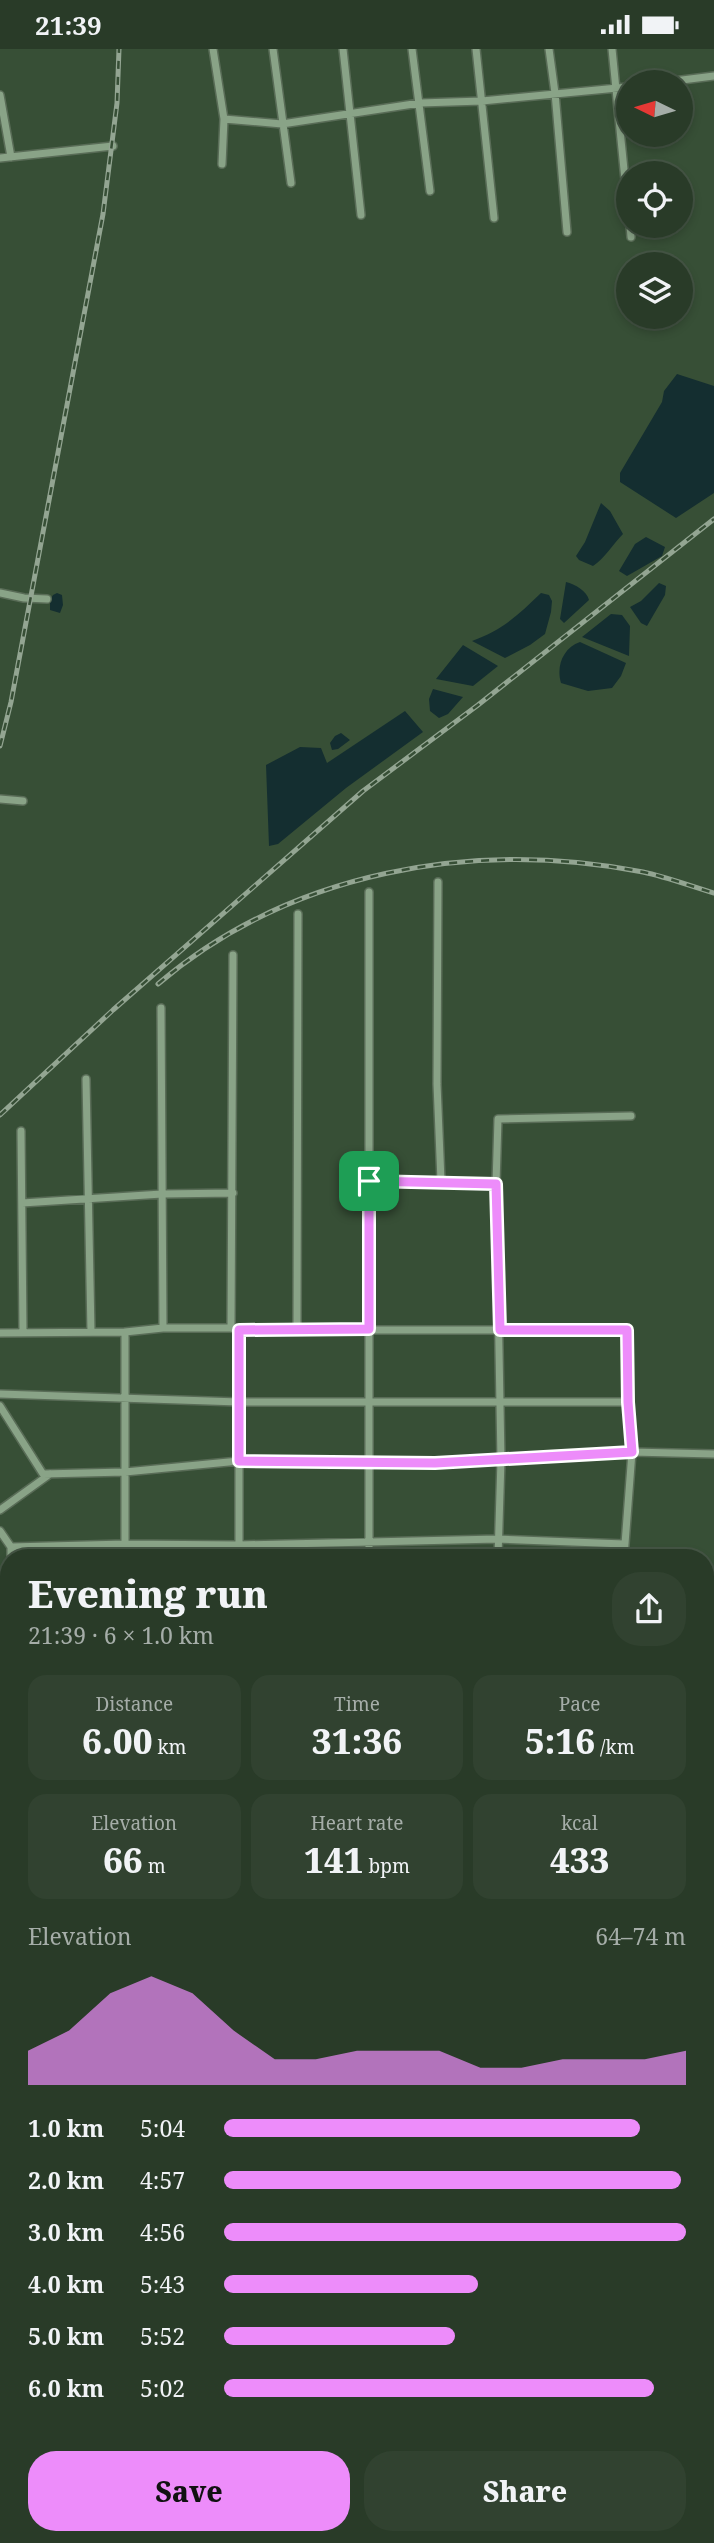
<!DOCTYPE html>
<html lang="en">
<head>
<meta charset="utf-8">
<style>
	body { margin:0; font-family:"Noto Serif",serif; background:#314230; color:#f1f3f6; height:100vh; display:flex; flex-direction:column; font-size:26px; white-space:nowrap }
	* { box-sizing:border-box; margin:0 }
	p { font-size:23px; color:#a5ada8 }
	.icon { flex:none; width:38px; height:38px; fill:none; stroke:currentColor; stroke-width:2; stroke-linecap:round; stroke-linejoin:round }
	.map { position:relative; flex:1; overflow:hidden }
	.sheet { position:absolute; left:0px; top:1500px; width:714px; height:996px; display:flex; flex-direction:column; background:#293b28; border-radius:28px 28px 0 0; box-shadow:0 4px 10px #0003,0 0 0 2px #455545 }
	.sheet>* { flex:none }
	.needle { width:46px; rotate:275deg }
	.tools { position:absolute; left:616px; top:21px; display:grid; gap:14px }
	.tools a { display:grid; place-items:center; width:77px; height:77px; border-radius:50%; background:#293b28; box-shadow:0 4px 10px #0003,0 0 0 2px #455545; font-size:35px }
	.pin { position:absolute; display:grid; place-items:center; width:60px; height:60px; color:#fff; margin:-30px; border-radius:14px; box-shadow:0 4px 10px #0006 }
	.round { display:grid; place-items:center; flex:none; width:74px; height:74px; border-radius:28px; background:#314230 }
	.summary { display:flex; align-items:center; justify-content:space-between; height:119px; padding:0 28px }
	h1 { font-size:38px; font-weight:800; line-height:52px }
	.metrics { display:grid; grid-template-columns:repeat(3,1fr); gap:10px; height:119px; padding:7px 28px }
	.metrics div { display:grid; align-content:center; border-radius:18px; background:#314230; text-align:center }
	.metrics b { font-size:35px; font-weight:800 }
	.metrics small { font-size:19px; font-weight:400 }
	.metrics p { font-size:19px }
	.chart { height:196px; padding:14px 28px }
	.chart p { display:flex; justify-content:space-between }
	.chart svg { width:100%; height:126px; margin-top:7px; fill:#ed8cfa; opacity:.7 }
	.action { display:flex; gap:14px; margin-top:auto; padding:14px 28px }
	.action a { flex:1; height:80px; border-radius:28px; background:#ed8cfa; color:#111; font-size:28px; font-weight:800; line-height:80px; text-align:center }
	.action a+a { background:#314230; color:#f1f3f6 }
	ul { padding:0 28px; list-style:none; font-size:23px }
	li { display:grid; grid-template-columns:112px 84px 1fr; align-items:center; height:52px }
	li i { height:18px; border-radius:9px; background:#ed8cfa }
	.status { display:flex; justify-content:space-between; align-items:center; height:49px; padding:0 35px; background:#293b28; direction:ltr }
	.status svg { height:19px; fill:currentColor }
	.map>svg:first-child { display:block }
</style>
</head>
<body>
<div class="status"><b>21:39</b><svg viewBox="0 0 49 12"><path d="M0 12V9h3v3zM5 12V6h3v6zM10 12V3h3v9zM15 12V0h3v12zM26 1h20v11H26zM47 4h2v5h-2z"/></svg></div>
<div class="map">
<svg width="714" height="2494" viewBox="0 0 714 2494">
	<rect width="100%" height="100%" fill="#374f36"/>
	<!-- water -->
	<path fill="#142e30" d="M677,325l37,12v107l-38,25 -56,-36v-9l42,-71 2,-11z
		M601,454l9,8 13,23c-10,10 -19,25 -30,32l-14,-6 -3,-4 9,-14z
		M646,488l19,10 -3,9 -35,20 -8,-5 16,-27z
		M566,533c9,2 21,9 23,18l-25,23 -4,-4z
		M659,534l7,3 -1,9 -18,31 -6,-3 -11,-16 11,-6z
		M57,544l5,2 1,10 -3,8 -10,-3v-10l3,-5z
		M541,544l8,2 3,6 -1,11 -6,22 -15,11 -25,13 -33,-17c31,-11 46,-26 69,-48z
		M611,565l11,1 8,11 -1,30 -47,-19z
		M580,593l46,21 -5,13 -9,12 -24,3 -27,-8c-5,-17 2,-35 19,-41z
		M463,596l35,21 -25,20 -37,-7z
		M433,640l30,8 -15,17 -9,4 -9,-7 -1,-12z
		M405,662l18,21 -77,56 -68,56 -9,2 -3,-81 34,-18 21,1 6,15z
		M341,684l9,7 -12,9 -6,1 -2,-7 5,-7z"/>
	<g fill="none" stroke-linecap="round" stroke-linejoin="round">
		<!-- minor casing -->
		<g stroke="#596c57" stroke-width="10">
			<path id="minor" d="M213,0l11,70 -2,45
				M273,0l18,134
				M343,0l18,166
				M412,0l18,142
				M476,0l18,169
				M549,0l6,44 12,139
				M612,0l16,161
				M666,33l48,-6
				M0,46l11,62
				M224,70l58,5 138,-21 62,-2 146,-14
				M0,109l113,-12
				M630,177l1,11
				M0,544l24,5 23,1
				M0,750l23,2
				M438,833l-1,202 4,97
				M161,959l2,320
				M86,1030l5,253
				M21,1082l2,201
				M368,1132l128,3
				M22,1154l140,-9 71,-1
				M231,1279l2,-373
				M297,1280l1,-415
				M0,1284l125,-1
				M0,1345l239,8h389
				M0,1357l43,68 82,-2 114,-11 196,2 197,-11 82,2
				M0,1461l50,-36
				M0,1482l11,16v10
				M11,1498l114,-3 114,1 258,-6 127,5
				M125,1508v-225l38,-4h68l8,2h388l1,72 4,50 -8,105
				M239,1508v-227
				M369,1508v-665
				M498,1508l3,-97 -5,-276 2,-65 133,-3
				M705,1560h9
				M0,1566h9
				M0,1631h9
				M705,1878l9,1
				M0,1889l9,-1
				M0,1962l9,-63
				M0,2173l8,8
				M0,2189l9,-9
				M705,2309l9,1
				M176,2489l1,-2
				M283,2494l7,-7
				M635,2494l2,-7"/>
		</g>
		<!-- minor -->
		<use href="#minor" stroke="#89a387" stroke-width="7"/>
		<!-- rail casing -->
		<g stroke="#93a592" stroke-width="5">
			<path id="rail" d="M0,697l11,-44 92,-488 14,-111 2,-54
				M158,935c133,-113 315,-145 485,-112 24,5 47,14 71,21
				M0,1066l113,-105 250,-219 115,-86 236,-186"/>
		</g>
		<!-- rail -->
		<use href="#rail" stroke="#374f36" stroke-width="2.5" stroke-dasharray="8" stroke-linecap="butt"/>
	</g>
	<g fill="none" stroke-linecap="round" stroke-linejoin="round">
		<!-- route casing -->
		<g stroke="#fff" stroke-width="14">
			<path id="route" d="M369,1132l127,3 4,146h127l1,72 4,50 -197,11 -196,-2v-131l130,-1z"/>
		</g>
		<!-- route -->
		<use href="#route" stroke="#ed8cfa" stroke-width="9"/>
	</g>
</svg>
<div class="tools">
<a><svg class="needle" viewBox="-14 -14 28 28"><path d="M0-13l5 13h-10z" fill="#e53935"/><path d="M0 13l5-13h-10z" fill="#a5ada8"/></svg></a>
<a><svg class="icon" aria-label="locate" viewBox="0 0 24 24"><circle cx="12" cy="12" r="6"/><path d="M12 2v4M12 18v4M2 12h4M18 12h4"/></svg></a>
<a><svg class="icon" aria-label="layers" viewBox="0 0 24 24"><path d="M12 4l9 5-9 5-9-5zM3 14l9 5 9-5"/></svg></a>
</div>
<div class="pin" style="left:369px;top:1132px;background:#1e9e55"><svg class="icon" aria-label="arrive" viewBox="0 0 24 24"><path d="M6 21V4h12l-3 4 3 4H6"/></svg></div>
<section class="sheet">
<div class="summary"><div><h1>Evening run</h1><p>21:39 · 6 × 1.0 km</p></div><a class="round"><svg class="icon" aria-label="share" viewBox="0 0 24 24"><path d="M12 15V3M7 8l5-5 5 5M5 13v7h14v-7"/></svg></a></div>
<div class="metrics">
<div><p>Distance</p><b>6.00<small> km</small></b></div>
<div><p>Time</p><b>31:36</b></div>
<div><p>Pace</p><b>5:16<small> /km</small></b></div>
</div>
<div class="metrics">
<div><p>Elevation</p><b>66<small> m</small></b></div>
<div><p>Heart rate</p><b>141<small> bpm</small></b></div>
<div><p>kcal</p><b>433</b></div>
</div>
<div class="chart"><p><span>Elevation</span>64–74 m</p>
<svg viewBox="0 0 160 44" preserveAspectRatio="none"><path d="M0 44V32L10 25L20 12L30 6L40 12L50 25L60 35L70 35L80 32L90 32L100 32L110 38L120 38L130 35L140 35L150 35L160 32V44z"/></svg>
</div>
<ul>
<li><b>1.0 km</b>5:04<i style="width:90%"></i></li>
<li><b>2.0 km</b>4:57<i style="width:99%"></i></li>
<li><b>3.0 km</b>4:56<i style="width:100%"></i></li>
<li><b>4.0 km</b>5:43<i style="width:55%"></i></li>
<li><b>5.0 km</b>5:52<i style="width:50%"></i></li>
<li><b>6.0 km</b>5:02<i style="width:93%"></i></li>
</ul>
<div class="action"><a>Save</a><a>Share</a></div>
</section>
</div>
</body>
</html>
